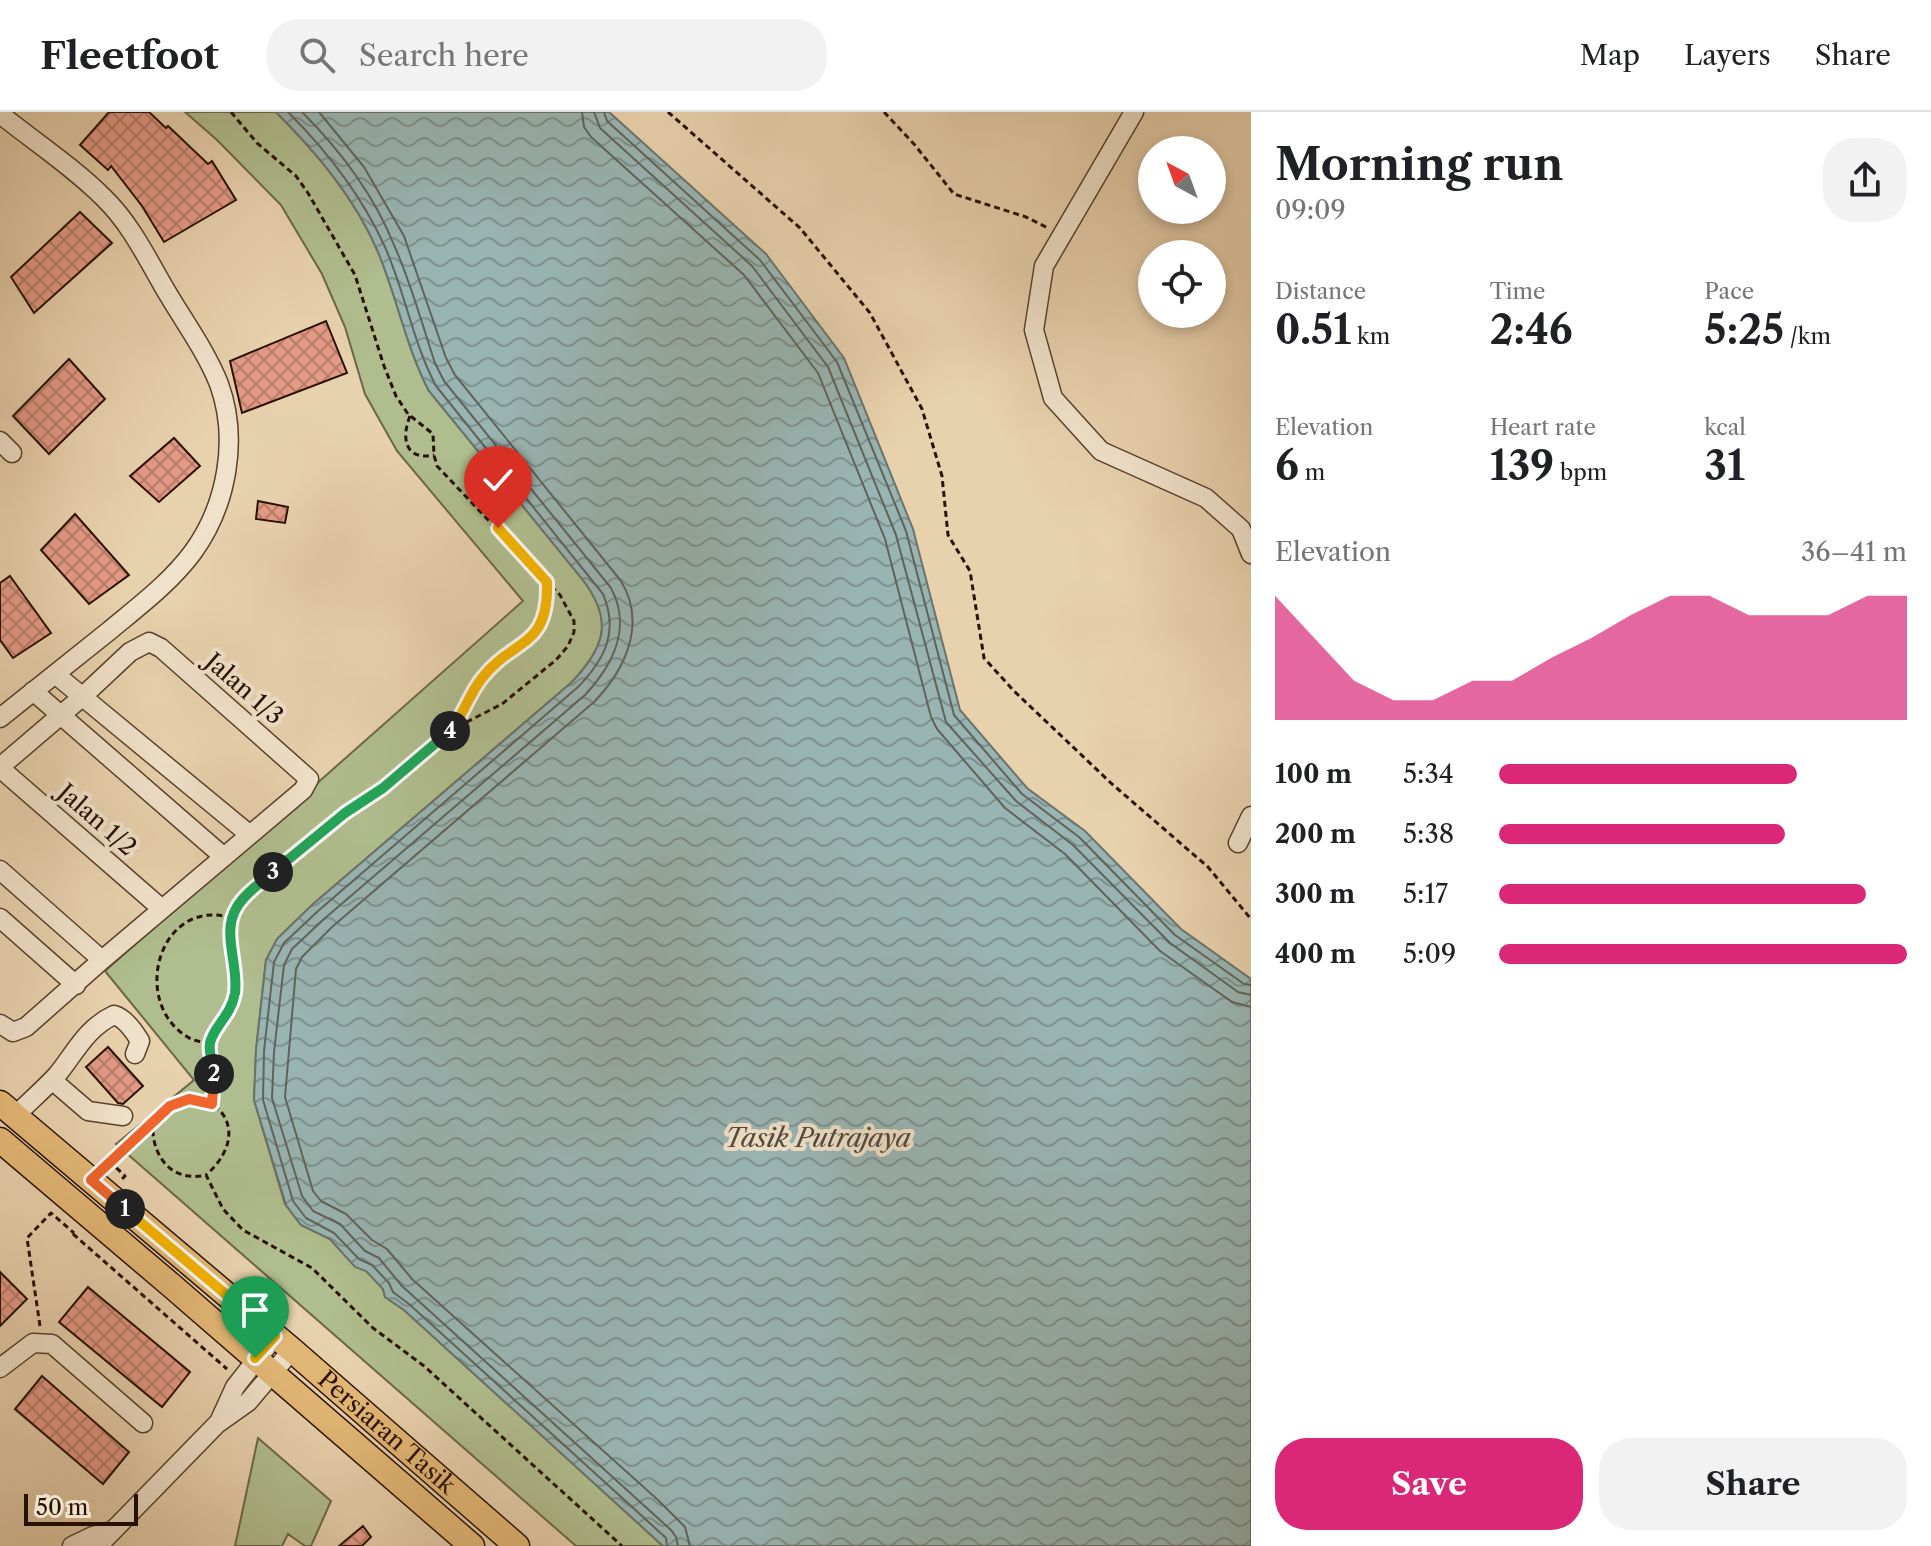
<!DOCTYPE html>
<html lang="en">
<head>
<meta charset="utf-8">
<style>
	body { margin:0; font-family:"Libre Caslon Text",serif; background:#f2f2f2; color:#202124; height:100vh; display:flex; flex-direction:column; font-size:30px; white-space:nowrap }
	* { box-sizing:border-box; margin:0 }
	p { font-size:26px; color:#757577 }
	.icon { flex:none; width:44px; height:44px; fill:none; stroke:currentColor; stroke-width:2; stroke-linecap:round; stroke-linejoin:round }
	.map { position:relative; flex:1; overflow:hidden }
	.details { display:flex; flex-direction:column; background:#fff; width:680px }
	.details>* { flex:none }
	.needle { width:52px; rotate:319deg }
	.tools { position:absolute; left:1138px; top:24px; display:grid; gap:16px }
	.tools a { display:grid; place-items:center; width:88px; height:88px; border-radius:50%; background:#fff; box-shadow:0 4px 12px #0003; font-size:40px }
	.scale { position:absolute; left:24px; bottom:20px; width:114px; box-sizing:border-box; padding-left:8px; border:4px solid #291100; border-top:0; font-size:22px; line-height:28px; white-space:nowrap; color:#291100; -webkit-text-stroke:6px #f0e1ca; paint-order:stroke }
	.pin { position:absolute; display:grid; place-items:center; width:68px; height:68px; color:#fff; margin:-82px -34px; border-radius:50% 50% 50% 0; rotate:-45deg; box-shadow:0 0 8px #0007 }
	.pin .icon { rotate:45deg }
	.km { position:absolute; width:40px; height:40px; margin:-20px; border-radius:50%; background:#222; color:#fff; font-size:22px; line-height:40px; text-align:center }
	.round { display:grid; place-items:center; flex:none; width:84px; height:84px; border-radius:32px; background:#f2f2f2 }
	.headline { display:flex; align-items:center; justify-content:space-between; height:136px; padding:0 24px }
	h1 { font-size:44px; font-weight:700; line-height:60px }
	.metrics { display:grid; grid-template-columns:repeat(3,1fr); gap:12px; height:136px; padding:8px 24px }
	.metrics div { display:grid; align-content:center }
	.metrics b { font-size:40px; font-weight:700 }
	.metrics small { font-size:22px; font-weight:400 }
	.metrics p { font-size:22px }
	.chart { height:224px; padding:16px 24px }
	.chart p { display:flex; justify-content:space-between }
	.chart svg { width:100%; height:144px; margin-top:8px; fill:#db2777; opacity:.7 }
	.primary-button { display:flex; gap:16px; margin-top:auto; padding:16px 24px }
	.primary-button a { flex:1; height:92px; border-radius:32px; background:#db2777; color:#fff; font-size:32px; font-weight:700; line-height:92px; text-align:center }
	.primary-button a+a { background:#f2f2f2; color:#202124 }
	ul { padding:0 24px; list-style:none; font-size:26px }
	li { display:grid; grid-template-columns:128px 96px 1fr; align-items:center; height:60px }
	li i { height:20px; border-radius:10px; background:#db2777 }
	header { display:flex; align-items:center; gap:48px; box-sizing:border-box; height:112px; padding:0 40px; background:#fff; border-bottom:2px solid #e0e0e0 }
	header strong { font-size:38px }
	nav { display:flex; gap:44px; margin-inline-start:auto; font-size:28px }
	.search { width:560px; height:72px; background:#f2f2f2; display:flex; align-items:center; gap:20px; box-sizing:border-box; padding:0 28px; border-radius:32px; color:#757577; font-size:30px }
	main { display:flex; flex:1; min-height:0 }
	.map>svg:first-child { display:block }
</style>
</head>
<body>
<header>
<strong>Fleetfoot</strong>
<div class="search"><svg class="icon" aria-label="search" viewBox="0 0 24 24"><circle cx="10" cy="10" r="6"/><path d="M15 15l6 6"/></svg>Search here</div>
<nav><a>Map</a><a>Layers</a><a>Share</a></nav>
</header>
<main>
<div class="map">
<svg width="1251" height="1434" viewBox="0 0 1251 1434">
	<defs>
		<pattern id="water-waves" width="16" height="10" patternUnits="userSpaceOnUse" patternTransform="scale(2)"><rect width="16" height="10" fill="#99b5b3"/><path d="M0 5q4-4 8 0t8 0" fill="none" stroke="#7d928f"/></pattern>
		<pattern id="building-cross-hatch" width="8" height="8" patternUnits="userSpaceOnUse" patternTransform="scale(2)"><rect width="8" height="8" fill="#e39a86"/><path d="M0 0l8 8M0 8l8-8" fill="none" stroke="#b87c6b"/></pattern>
	</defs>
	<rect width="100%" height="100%" fill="#e8d1ad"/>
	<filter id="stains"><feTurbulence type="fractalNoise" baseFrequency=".0025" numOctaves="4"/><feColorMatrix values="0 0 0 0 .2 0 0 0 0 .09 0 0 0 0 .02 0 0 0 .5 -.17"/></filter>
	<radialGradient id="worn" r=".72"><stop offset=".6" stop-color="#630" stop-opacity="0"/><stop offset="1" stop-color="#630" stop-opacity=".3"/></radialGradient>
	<!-- green -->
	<path fill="#b0bd8e" stroke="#6c6747" stroke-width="2" d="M185,0h91c41,41 79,86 102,140 19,45 28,95 51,139l154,189c30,40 23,66 -11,102l-260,223 -35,34 -11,21 -10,90 -2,50 31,104 16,21 29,14 25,27 11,4 17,19 2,8 19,13 259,236h-87l-460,-402 78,-64 -89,-109 418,-370 -126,-150 -32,-57 -20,-67 -23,-53 -41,-69 -64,-65z
		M258,1326l73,63 -20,45h-6l-17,-12 -6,12h-47z"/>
	<!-- water -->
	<path fill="url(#water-waves)" stroke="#6c736b" stroke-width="2" d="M276,0h333l157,142 78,104 69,171 47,181 67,78 58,43 96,98 70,50v567h-588l-259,-236 -19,-13 -2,-8 -17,-18 -11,-4 -25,-28 -29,-14 -15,-20 -32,-105 2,-50 10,-90 11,-21 35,-34 260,-223c34,-36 41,-62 11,-102l-154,-189c-23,-44 -32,-94 -51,-139 -23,-54 -61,-99 -102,-140z"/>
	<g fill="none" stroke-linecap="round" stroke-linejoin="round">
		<!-- shore -->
		<path stroke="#61635a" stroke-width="2" d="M288,0c39,39 74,84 97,135 20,45 28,96 51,139l167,208c16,38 2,65 -25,93l-260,224 -34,32 -10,19 -10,89 -1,49 30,101 13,17 28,15 25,26 13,6 17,18 4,9 16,12 233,212 24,22 1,8
			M302,0c37,37 72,83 92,133 17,38 28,79 41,118l9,18 167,207c21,39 2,77 -26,107l-261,224 -32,30 -8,16 -10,87 -2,46 30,98 11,15 27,13 25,27 14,7 23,28 269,244 5,7 2,9
			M319,0l45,55 40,69 42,122 9,17 166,206c26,43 4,89 -27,121l-262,225 -30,30 -6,12 -11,128 28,94 8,10 25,13 26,26 15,9 25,30 246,221 27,27 5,19
			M582,0l2,15 7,10 153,138 74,98 67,166 46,178 6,12 68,79 60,46 95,97 72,51 19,5
			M594,0l6,16 152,138 76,101 68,168 50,187 70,79 57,44 97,98 68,49 13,3
			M604,0l3,9 153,139 77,102 69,169 48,184 68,79 57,43 96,98 69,49 7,1"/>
	</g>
	<!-- building -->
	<path fill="url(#building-cross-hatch)" stroke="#291100" stroke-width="2" d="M109,0h40l17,16 2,-2 40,38 4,-3 24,39 -72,42 -22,-36 -31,-40 -3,4 -28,-25z
		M80,100l32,31 -78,70 -23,-36z
		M326,209l21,52 -105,40 -12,-52z
		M69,247l36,40 -56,55 -36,-38z
		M174,326l26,28 -41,36 -29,-26z
		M258,389l30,6 -3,16 -29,-4z
		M75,402l54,61 -40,29 -48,-54z
		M10,464l41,57 -38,25 -13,-18v-57z
		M108,935l35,39 -20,18 -5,-1 -32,-36z
		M0,1160l27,27 -27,27z
		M88,1175l102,85 -28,35 -103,-85z
		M42,1264l87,76 -26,32 -88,-75z
		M363,1414l8,11 -9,9h-23z"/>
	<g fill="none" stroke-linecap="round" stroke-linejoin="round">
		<!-- minor casing -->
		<g stroke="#59412b" stroke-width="21">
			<path id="minor" d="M1134,0l-90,154 -10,64 19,68 48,53 105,47 35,31 10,25
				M0,2c35,28 73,53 104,84 26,25 43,60 61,91 18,31 41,62 54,95 20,55 8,121 -26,168 -23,31 -54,54 -84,79 -36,29 -73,58 -109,87
				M0,329l12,12
				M55,562l195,161
				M33,579l191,166
				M0,655l82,-70 48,-45 19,-10 12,6 148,131 -6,11 -201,170 -76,67 -13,5 -13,-8
				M0,656l162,141
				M1238,731l13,-27
				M0,758l102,90
				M0,806l76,67
				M52,968l36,31 35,5
				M15,1004c14,-14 29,-27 42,-41 18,-22 29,-47 57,-60 11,3 20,16 26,26l-5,13
				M0,1256l33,-25 19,1 91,79
				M219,1310l16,-35 40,-51
				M72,1434l21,-10 18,-5
				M98,1434l119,-122 31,-22 44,-52"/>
		</g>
		<!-- major casing -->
		<g stroke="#291100" stroke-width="27">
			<g id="major">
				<path id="s1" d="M0,991l292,247 225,196"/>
				<path d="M0,1028l172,146 300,260"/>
			</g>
		</g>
		<!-- path -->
		<path stroke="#291100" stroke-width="3" stroke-dasharray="6 4" stroke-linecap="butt" d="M231,0l26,31 39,33 12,17 47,82 29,91 12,30 12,18 25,20 1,21 3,11 110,116
			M668,0l132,116 70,85 52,96 20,67 6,59 22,36 14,87 30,33 98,93 96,83 43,52
			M884,0l30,32 40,50 72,23 22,11
			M410,304c-9,22 -5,45 24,39
			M210,931c-8,-1 -17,-2 -24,-7 -56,-36 -26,-140 46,-118
			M212,992c0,-12 3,-26 1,-37 -1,-8 -4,-16 -3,-24 4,-17 21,-27 25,-50 6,-42 -19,-61 13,-99l97,-81 38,-25 54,-47 16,-12 49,-25 54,-44 12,-14 6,-14v-11l-14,-26 -13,-13c2,62 -27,56 -62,93 -15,15 -23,36 -32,54
			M153,1012c43,-57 112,-1 53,51
			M109,1049l16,15 -5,5
			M105,1054l48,-42c-2,32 19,59 53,51l17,34 20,21 69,38 61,60 51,38 198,180
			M73,1122l154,135
			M40,1214l-13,-88 24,-25 23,20"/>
		<!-- minor -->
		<use href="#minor" stroke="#f0e1ca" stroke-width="18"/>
		<!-- major -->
		<use href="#major" stroke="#e4b876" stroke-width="24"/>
	</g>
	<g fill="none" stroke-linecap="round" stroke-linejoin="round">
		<!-- split-1 casing -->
		<g stroke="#fff" stroke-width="16">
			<path id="split-1" d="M125,1097l150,127 -20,22"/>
		</g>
		<!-- split-2 casing -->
		<g stroke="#fff" stroke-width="16">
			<path id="split-2" d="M125,1097l-34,-29 79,-74 19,-7 23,5 2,-30"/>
		</g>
		<!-- split-3 casing -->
		<g stroke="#fff" stroke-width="16">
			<path id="split-3" d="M214,962c0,-10 -6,-20 -4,-31 3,-16 21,-27 25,-50 4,-28 -14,-61 2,-86 8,-14 24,-24 36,-35"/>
		</g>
		<!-- split-4 casing -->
		<g stroke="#fff" stroke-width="16">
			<path id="split-4" d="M273,760l72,-59 38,-25 67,-57"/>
		</g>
		<!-- split-5 casing -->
		<g stroke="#fff" stroke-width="16">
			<path id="split-5" d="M450,619c13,-15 19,-37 32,-53 32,-41 67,-29 65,-96l-49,-54"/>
		</g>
		<!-- split-1 -->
		<use href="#split-1" stroke="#f5b400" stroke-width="10"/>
		<!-- split-2 -->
		<use href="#split-2" stroke="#f0652b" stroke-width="10"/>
		<!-- split-3 -->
		<use href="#split-3" stroke="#22a559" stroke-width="10"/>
		<!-- split-4 -->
		<use href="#split-4" stroke="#22a559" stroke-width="10"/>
		<!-- split-5 -->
		<use href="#split-5" stroke="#f5b400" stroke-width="10"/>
	</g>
	<g text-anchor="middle" stroke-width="8" stroke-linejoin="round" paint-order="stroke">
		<!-- street labels -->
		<g font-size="24" fill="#291100" stroke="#f0e1ca">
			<text transform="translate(244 577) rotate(41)" y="8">Jalan 1/3</text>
			<text transform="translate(97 708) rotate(41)" y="8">Jalan 1/2</text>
			<text dy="8" stroke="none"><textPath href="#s1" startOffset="508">Persiaran Tasik</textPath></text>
		</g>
		<!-- water labels -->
		<g font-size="26" font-style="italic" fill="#504a3f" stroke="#f0e1ca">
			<text x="818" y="1035">Tasik Putrajaya</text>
		</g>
	</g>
	<rect width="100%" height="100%" filter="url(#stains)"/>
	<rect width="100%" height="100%" fill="url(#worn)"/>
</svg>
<div class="tools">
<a><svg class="needle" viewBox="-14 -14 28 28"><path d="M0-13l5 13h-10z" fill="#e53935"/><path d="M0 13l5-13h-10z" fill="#757577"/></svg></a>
<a><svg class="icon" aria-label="locate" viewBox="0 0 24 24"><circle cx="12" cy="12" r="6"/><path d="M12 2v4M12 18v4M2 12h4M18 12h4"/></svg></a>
</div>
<div class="scale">50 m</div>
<div class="pin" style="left:255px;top:1246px;background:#1e9e55"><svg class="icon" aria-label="arrive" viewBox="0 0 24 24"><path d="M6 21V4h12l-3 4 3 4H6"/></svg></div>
<div class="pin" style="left:498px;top:416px;background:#d93025"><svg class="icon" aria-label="check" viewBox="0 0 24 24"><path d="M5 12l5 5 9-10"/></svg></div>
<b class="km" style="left:125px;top:1097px">1</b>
<b class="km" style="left:214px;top:962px">2</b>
<b class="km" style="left:273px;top:760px">3</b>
<b class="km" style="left:450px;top:619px">4</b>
</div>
<section class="details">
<div class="headline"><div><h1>Morning run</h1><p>09:09</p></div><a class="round"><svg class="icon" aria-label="share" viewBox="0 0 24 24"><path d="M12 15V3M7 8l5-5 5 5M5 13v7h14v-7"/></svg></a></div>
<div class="metrics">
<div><p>Distance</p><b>0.51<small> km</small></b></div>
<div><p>Time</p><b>2:46</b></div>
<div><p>Pace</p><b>5:25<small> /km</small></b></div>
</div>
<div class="metrics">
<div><p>Elevation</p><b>6<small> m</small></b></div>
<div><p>Heart rate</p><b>139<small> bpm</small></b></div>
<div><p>kcal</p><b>31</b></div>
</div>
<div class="chart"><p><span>Elevation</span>36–41 m</p>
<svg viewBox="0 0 160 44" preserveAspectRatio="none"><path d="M0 44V6L10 19L20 32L30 38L40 38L50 32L60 32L70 25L80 19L90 12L100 6L110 6L120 12L130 12L140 12L150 6L160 6V44z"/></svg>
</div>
<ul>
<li><b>100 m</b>5:34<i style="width:73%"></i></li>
<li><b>200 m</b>5:38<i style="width:70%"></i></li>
<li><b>300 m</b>5:17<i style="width:90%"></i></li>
<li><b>400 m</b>5:09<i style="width:100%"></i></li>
</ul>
<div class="primary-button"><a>Save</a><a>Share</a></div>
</section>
</main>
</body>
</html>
